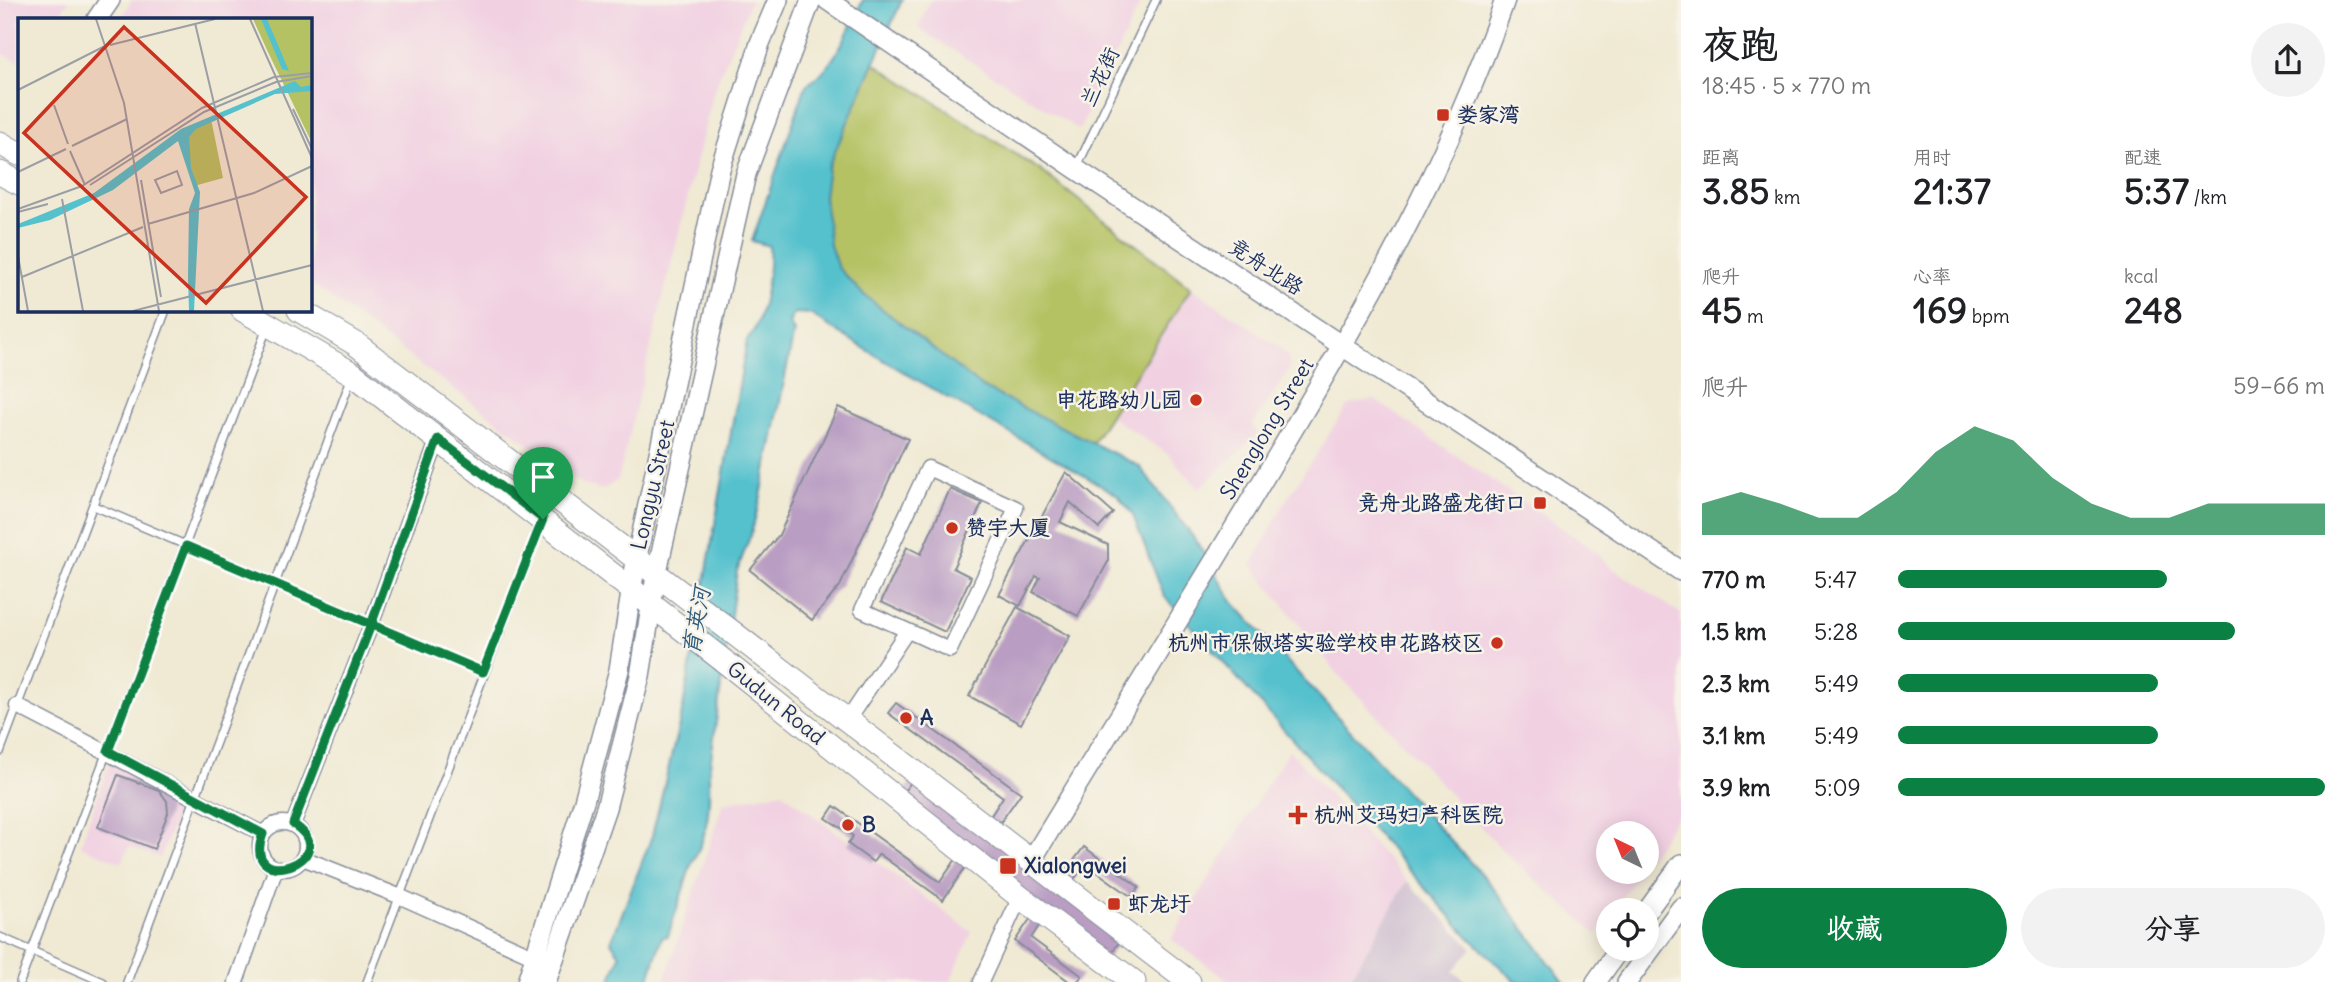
<!DOCTYPE html>
<html lang="zh">
<head>
<meta charset="utf-8">
<style>
	body { margin:0; font-family:Delius,"LXGW WenKai TC",sans-serif; background:#f2f2f2; color:#202124; height:100vh; display:flex; flex-direction:column; font-size:26px; white-space:nowrap }
	* { box-sizing:border-box; margin:0 }
	p { font-size:23px; color:#757577 }
	.icon { flex:none; width:38px; height:38px; fill:none; stroke:currentColor; stroke-width:2; stroke-linecap:round; stroke-linejoin:round }
	.map { position:relative; flex:1; overflow:hidden }
	.details { display:flex; flex-direction:column; background:#fff; width:665px }
	.details>* { flex:none }
	.needle { width:46px; rotate:317deg }
	.controls { position:absolute; left:1596px; top:821px; display:grid; gap:14px }
	.controls a { display:grid; place-items:center; width:63px; height:63px; border-radius:50%; background:#fff; box-shadow:0 4px 18px #0003; font-size:35px }
	.pin { position:absolute; display:grid; place-items:center; width:60px; height:60px; color:#fff; margin:-72px -30px; border-radius:50% 50% 50% 0; rotate:-45deg; box-shadow:0 0 7px #0007 }
	.pin .icon { rotate:45deg }
	.round { display:grid; place-items:center; flex:none; width:74px; height:74px; border-radius:37px; background:#f2f2f2 }
	.headline { display:flex; align-items:center; justify-content:space-between; height:119px; padding:0 21px }
	h1 { font-size:38px; font-weight:700; line-height:52px }
	.figures { display:grid; grid-template-columns:repeat(3,1fr); gap:10px; height:119px; padding:7px 21px }
	.figures div { display:grid; align-content:center }
	.figures b { font-size:35px; font-weight:700 }
	.figures small { font-size:19px; font-weight:400 }
	.figures p { font-size:19px }
	.chart { height:196px; padding:14px 21px }
	.chart p { display:flex; justify-content:space-between }
	.chart svg { width:100%; height:126px; margin-top:7px; fill:#0b8043; opacity:.7 }
	.cta { display:flex; gap:14px; margin-top:auto; padding:14px 21px }
	.cta a { flex:1; height:80px; border-radius:42px; background:#0b8043; color:#fff; font-size:28px; font-weight:700; line-height:80px; text-align:center }
	.cta a+a { background:#f2f2f2; color:#202124 }
	ul { padding:0 21px; list-style:none; font-size:23px }
	li { display:grid; grid-template-columns:112px 84px 1fr; align-items:center; height:52px }
	li i { height:18px; border-radius:9px; background:#0b8043 }
	main { display:flex; flex:1; min-height:0 }
	.map>svg:first-child { display:block }
</style>
</head>
<body>
<main>
<div class="map">
<svg width="1681" height="982" viewBox="0 0 1681 982">
	<rect width="100%" height="100%" fill="#f7f3e8"/>
	<filter id="ink" filterUnits="userSpaceOnUse"><feTurbulence type="fractalNoise" baseFrequency=".0143" numOctaves="2"/><feDisplacementMap in="SourceGraphic" scale="14" xChannelSelector="R" yChannelSelector="G"/><feConvolveMatrix kernelMatrix="1 2 1 2 8 2 1 2 1" color-interpolation-filters="sRGB"/></filter>
	<filter id="wash" filterUnits="userSpaceOnUse"><feTurbulence type="fractalNoise" baseFrequency=".00686" numOctaves="4" result="noise"/><feDisplacementMap in="SourceGraphic" scale="28" xChannelSelector="R" yChannelSelector="G"/><feGaussianBlur stdDeviation="1.57" result="paint"/><feColorMatrix in="noise" values="0 0 0 0 0 0 0 0 0 0 0 0 0 0 0 0 0 1.4 0 .05"/><feComposite in="paint" operator="in"/></filter>
	<g filter="url(#wash)">
		<rect width="100%" height="100%" fill="#f0ead4"/>
		<!-- built -->
		<path fill="#f1d0e2" d="M0,0h69l-12,19h-38v43l-19,-10z
			M132,0h619l-37,90 -96,390 -16,10 -20,-6 -272,-202v-263h-190z
			M930,0h212l-63,130 -161,-102z
			M1191,288l87,58 10,11 2,11 -38,57 6,9 -59,55 -31,-35 -57,-37z
			M1374,399l224,154 11,13 72,48v196l-34,51v-28h-39v39h32l-27,38h-5v8l-11,16 -92,-81 -168,-180 -85,-108 33,-63 63,-97z
			M1289,750l118,131 -59,101h-118l-59,-43z
			M111,759l73,38 -24,61 -31,-12 -7,17 -42,-17z
			M782,792l190,140 -22,50h-286l59,-179z"/>
		<!-- industrial -->
		<path fill="#cebed0" d="M1407,881l65,67 -19,23 14,11h-119z"/>
		<!-- green -->
		<path fill="#b5c264" stroke="#687861" stroke-width="2" d="M857,52l183,118 151,118 -109,171 -297,-196z"/>
		<!-- water -->
		<path fill="#54c1cd" stroke="#387896" stroke-width="2" d="M863,0h39l-74,167 -4,29 6,49 8,23 25,26 119,93 157,79 58,76 35,59 259,284 73,97h-48l-48,-46 -304,-340 -32,-83 -15,-18c-103,-61 -208,-116 -307,-181l-15,-1 -6,9 5,10 -33,164 -10,38 -14,37 -28,202c1,30 0,63 -17,89l-24,74 -6,1 -14,45h-38l10,-27 -9,-13 41,-106 31,-128 64,-368c16,-16 24,-70 22,-94l-17,-5 54,-156c29,-16 43,-57 57,-85z"/>
		<g id="blocks">
			<!-- building -->
			<path fill="#b99dc3" d="M838,407l70,32 -68,147 -28,34 -62,-50 29,-35z
				M1066,472l47,41 -14,15 -29,-26 -10,20 48,23v17l-30,54 -45,-24 7,-14 -4,-2 -16,30 -21,-11z
				M950,489l32,14 -29,65 18,9 -26,55 -64,-30 26,-55 14,7z
				M1017,607l53,29 -49,88 -52,-28z
				M896,703l125,90 -26,37 64,50 25,-33 55,40 -7,10 -46,-33 -18,23 59,45 -23,30 -58,-46 -15,22 51,38 -5,6h-7l-55,-41 22,-32 -66,-50 -28,41 -64,-46 -6,8 -25,-18 5,-8 -27,-18 8,-12 106,76 21,-30 -66,-49 24,-31 67,51 17,-26 -115,-84z
				M118,775l41,15 8,11 1,12 -14,36 -56,-22z"/>
		</g>
	</g>
	<g filter="url(#ink)">
		<use href="#blocks" fill-opacity="0" stroke="#868c99" stroke-width="2"/>
		<g fill="none" stroke-linecap="round" stroke-linejoin="round">
			<!-- lane casing -->
			<g stroke="#868c99" stroke-width="10">
				<path id="lane" d="M1076,169l80,-169
					M94,506l389,166
					M0,752l166,-442
					M0,937l103,45
					M20,982l247,-654
					M127,982l224,-603
					M367,982l174,-457"/>
			</g>
			<!-- street casing -->
			<g stroke="#868c99" stroke-width="17">
				<path id="street" d="M928,468l88,40 -66,142 -88,-40z
					M17,706l246,128
					M847,721l60,-90
					M260 846a23 23 0 1 1 46 0a23 23 0 1 1-46 0Z
					M293,824l78,-199 67,-186
					M303,858l98,39 134,60
					M236,982l40,-114
					M981,982l39,-85"/>
			</g>
			<!-- secondary casing -->
			<g stroke="#868c99" stroke-width="22">
				<path id="secondary" d="M827,0l249,169 605,402
					M97,19l13,-19
					M1031,861c80,-132 163,-264 242,-398 89,-148 175,-299 232,-463
					M1647,911l34,-47
					M527,982l57,-181 35,-131 17,-109 84,-392 40,-126 18,-43
					M546,982l60,-174 34,-132 16,-100 90,-402 65,-174
					M1596,982l24,-34
					M1627,982l54,-74"/>
			</g>
			<!-- primary casing -->
			<g stroke="#868c99" stroke-width="25">
				<path id="primary" d="M0,143l19,11
					M0,173l19,10
					M243,310l110,64 376,291 291,232 114,85
					M299,310l57,34 833,638"/>
			</g>
			<!-- lane -->
			<use href="#lane" stroke="#fff" stroke-width="7"/>
			<!-- street -->
			<use href="#street" stroke="#fff" stroke-width="14"/>
			<!-- secondary -->
			<use href="#secondary" stroke="#fff" stroke-width="19"/>
			<!-- primary -->
			<use href="#primary" stroke="#fff" stroke-width="23"/>
		</g>
	</g>
	<g fill="none" stroke-linecap="round" stroke-linejoin="round" filter="url(#ink)">
		<!-- route casing -->
		<g stroke="#fff" stroke-width="14">
			<path id="route" d="M543,519l-60,153 -297,-126 -78,205 155,83c-23,62 85,26 30,-10l78,-199 67,-186 105,80"/>
		</g>
		<!-- route -->
		<use href="#route" stroke="#0b8043" stroke-width="9"/>
	</g>
	<!-- markers -->
	<g fill="#c8321e" stroke="#f7f3e8" stroke-width="2.5">
		<rect x="1436" y="108" width="14" height="14" rx="3.5"/>
		<circle cx="1196" cy="400" r="7"/>
		<rect x="1533" y="496" width="14" height="14" rx="3.5"/>
		<circle cx="952" cy="528" r="7"/>
		<circle cx="1497" cy="643" r="7"/>
		<circle cx="906" cy="718" r="7"/>
		<path d="M1294.5 804.5h7v7h7v7h-7v7h-7v-7h-7v-7h7z"/>
		<circle cx="848" cy="825" r="7"/>
		<rect x="999" y="857" width="18" height="18" rx="3.5"/>
		<rect x="1107" y="897" width="14" height="14" rx="3.5"/>
	</g>
	<g text-anchor="middle" stroke-width="5" stroke-linejoin="round" paint-order="stroke">
		<!-- street labels -->
		<g font-size="21" fill="#1b2f5e" stroke="#f7f3e8">
			<text transform="translate(1100 77) rotate(-65)" y="7">兰花街</text>
			<text transform="translate(1266 267) rotate(33)" y="7">竞舟北路</text>
			<text transform="translate(1267 429) rotate(-59)" y="7">Shenglong Street</text>
			<text transform="translate(653 485) rotate(-77)" y="7">Longyu Street</text>
			<text transform="translate(776 703) rotate(39)" y="7">Gudun Road</text>
		</g>
		<!-- poi labels -->
		<g font-size="21" font-weight="bold" fill="#1b2f5e" stroke="#f7f3e8" text-anchor="start">
			<text x="1457" y="122">娄家湾</text>
			<text x="1182" y="407" text-anchor="end">申花路幼儿园</text>
			<text x="1526" y="510" text-anchor="end">竞舟北路盛龙街口</text>
			<text x="966" y="535">赞宇大厦</text>
			<text x="1483" y="650" text-anchor="end">杭州市保俶塔实验学校申花路校区</text>
			<text x="920" y="725">A</text>
			<text x="1314" y="822">杭州艾玛妇产科医院</text>
			<text x="862" y="832">B</text>
			<text x="1024" y="873">Xialongwei</text>
			<text x="1128" y="911">虾龙圩</text>
		</g>
		<!-- water labels -->
		<g font-size="23" font-style="italic" fill="#2c5b7f" stroke="#f7f3e8">
			<text transform="translate(696 621) rotate(-80)" y="8">育英河</text>
		</g>
	</g>
	<!-- overview -->
	<g transform="translate(18 18)">
		<rect width="294" height="294" fill="#f0ead4"/>
		<path d="M235,1h59v124l-45,-93zM193,101l12,59 -29,8 -12,-51z" fill="#b5c264"/>
		<path d="M243,1h6l22,52 -7,-2zM277,63l6,6 11,-2v6l-37,3 -79,35 -7,8 2,31 9,24 -6,119h-5l-1,-34 1,-68 6,-16 -17,-52 -65,49 -63,30 -32,8v-4l76,-31 87,-64z" fill="#54c1cd"/>
		<path fill="none" stroke="#9b9fa5" stroke-width="2" d="M78,1l28,84 35,208M232,1l62,139M177,5l68,288M92,27l105,-26M0,72l87,-44M36,87l14,39M275,91l19,40M54,128l55,-27M52,133l15,34M159,153l5,14 -21,8 -6,-13zM0,154l48,-23M123,162l20,117M72,167l114,-73 72,-30 36,-6M44,181l21,112M0,191l64,-23 120,-78 72,-31 38,-4M0,194l30,-8M130,206l106,-31 58,-27M0,238l10,55M4,259l121,-50M115,293l179,-46"/>
		<path fill="#c8321e" fill-opacity="0.15" stroke="#c8321e" stroke-width="3.5" d="M106,9l182,170 -100,106 -182,-170z"/>
		<rect width="294" height="294" fill="none" stroke="#1b2f5e" stroke-width="3.5"/>
	</g>
</svg>
<div class="controls">
<a><svg class="needle" viewBox="-14 -14 28 28"><path d="M0-13l5 13h-10z" fill="#e53935"/><path d="M0 13l5-13h-10z" fill="#757577"/></svg></a>
<a><svg class="icon" aria-label="locate" viewBox="0 0 24 24"><circle cx="12" cy="12" r="6"/><path d="M12 2v4M12 18v4M2 12h4M18 12h4"/></svg></a>
</div>
<div class="pin" style="left:543px;top:519px;background:#1e9e55"><svg class="icon" aria-label="arrive" viewBox="0 0 24 24"><path d="M6 21V4h12l-3 4 3 4H6"/></svg></div>
</div>
<section class="details">
<div class="headline"><div><h1>夜跑</h1><p>18:45 · 5 × 770 m</p></div><a class="round"><svg class="icon" aria-label="share" viewBox="0 0 24 24"><path d="M12 15V3M7 8l5-5 5 5M5 13v7h14v-7"/></svg></a></div>
<div class="figures">
<div><p>距离</p><b>3.85<small> km</small></b></div>
<div><p>用时</p><b>21:37</b></div>
<div><p>配速</p><b>5:37<small> /km</small></b></div>
</div>
<div class="figures">
<div><p>爬升</p><b>45<small> m</small></b></div>
<div><p>心率</p><b>169<small> bpm</small></b></div>
<div><p>kcal</p><b>248</b></div>
</div>
<div class="chart"><p><span>爬升</span>59–66 m</p>
<svg viewBox="0 0 160 44" preserveAspectRatio="none"><path d="M0 44V33L10 29L20 33L30 38L40 38L50 29L60 15L70 6L80 11L90 24L100 33L110 38L120 38L130 33L140 33L150 33L160 33V44z"/></svg>
</div>
<ul>
<li><b>770 m</b>5:47<i style="width:63%"></i></li>
<li><b>1.5 km</b>5:28<i style="width:79%"></i></li>
<li><b>2.3 km</b>5:49<i style="width:61%"></i></li>
<li><b>3.1 km</b>5:49<i style="width:61%"></i></li>
<li><b>3.9 km</b>5:09<i style="width:100%"></i></li>
</ul>
<div class="cta"><a>收藏</a><a>分享</a></div>
</section>
</main>
</body>
</html>
